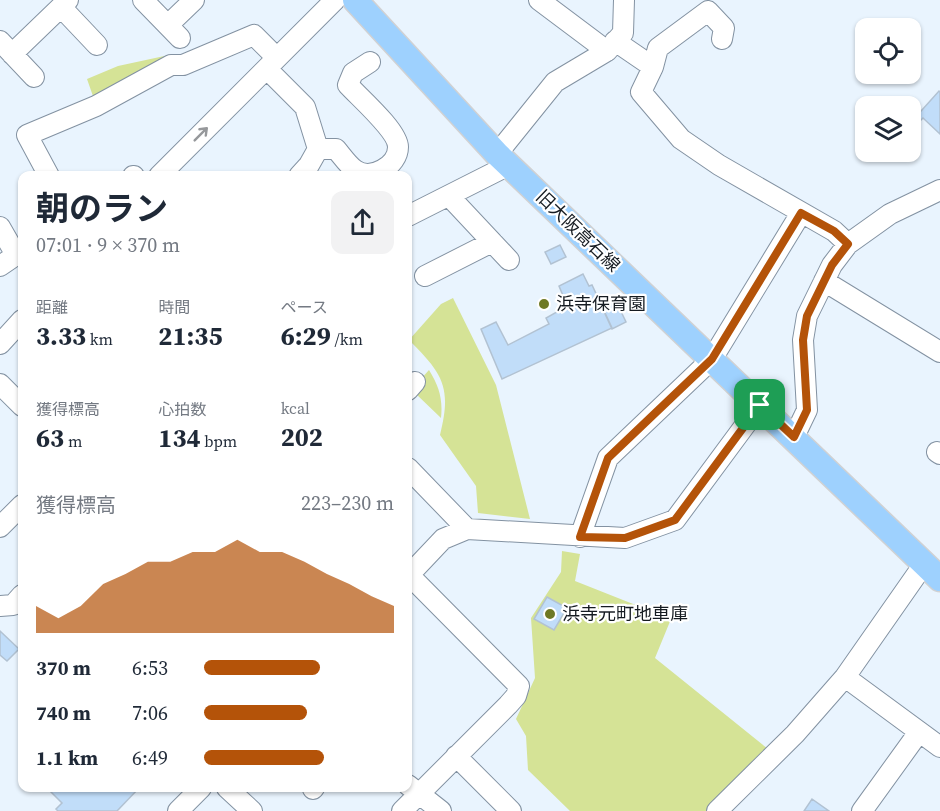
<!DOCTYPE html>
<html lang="ja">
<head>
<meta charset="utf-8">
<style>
	body { margin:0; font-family:"Source Serif 4","Noto Sans JP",serif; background:#f2f2f3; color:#1f2937; height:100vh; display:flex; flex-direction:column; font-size:22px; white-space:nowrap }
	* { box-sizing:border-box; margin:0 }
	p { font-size:20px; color:#747a83 }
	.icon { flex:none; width:33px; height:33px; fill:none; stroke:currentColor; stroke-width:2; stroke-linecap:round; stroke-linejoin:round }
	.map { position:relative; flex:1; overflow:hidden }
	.panel { position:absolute; left:18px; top:171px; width:394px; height:621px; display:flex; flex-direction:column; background:#fff; border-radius:12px; box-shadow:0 2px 4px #0004 }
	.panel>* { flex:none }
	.controls { position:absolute; left:855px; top:18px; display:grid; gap:12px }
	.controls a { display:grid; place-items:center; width:66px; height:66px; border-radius:12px; background:#fff; box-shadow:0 2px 4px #0004; font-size:30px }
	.pin { position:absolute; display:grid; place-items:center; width:51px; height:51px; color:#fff; margin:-26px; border-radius:12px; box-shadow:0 3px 9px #0006 }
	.round { display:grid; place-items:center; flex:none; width:63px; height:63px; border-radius:12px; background:#f2f2f3 }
	.headline { display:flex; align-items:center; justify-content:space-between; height:102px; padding:0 18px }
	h1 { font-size:33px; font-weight:700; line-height:45px }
	.metrics { display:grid; grid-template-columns:repeat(3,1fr); gap:9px; height:102px; padding:6px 18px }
	.metrics div { display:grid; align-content:center }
	.metrics b { font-size:26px; font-weight:700 }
	.metrics small { font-size:16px; font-weight:400 }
	.metrics p { font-size:16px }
	.chart { height:168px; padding:12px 18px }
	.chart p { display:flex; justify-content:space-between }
	.chart svg { width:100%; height:108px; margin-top:6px; fill:#b45309; opacity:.7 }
	ul { padding:0 18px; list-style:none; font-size:20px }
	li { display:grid; grid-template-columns:96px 72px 1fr; align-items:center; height:45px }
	li i { height:15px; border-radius:8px; background:#b45309 }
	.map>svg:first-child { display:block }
</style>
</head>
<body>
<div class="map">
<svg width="940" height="811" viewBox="0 0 940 811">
	<rect width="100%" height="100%" fill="#e9f4fe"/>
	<!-- green -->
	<path fill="#d5e396" d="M169,55l-75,44 -7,-20 31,-13z
		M453,298l43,87 34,134 -52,-6 -2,-27 -36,-51c12,-48 3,-61 -31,-95l32,-36z
		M429,370c10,16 14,29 12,48l-26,-25 5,-13z
		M562,551l18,3 -5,27 96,38 -16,39 113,91 -61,62h-137l-42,-41 -2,-34 -10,-17 19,-41 -4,-60 30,-46z"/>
	<!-- building -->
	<path fill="#c1ddf9" stroke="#b2c2d2" stroke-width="1.5" d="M939,91l1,1v42l-17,-16 -6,6 -4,-4z
		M560,245l6,12 -15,7 -6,-12z
		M583,274l6,12 3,-1 20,43 -110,51 -21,-50 15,-7 12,23 41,-21 -3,-6 18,-10 -4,-8 4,-2 -5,-12z
		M614,297l12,25 -14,7 -12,-26z
		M547,597l20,11 -13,22 -20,-11z
		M0,631l19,18 -12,12 -7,-6z
		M47,788h92l-22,23h-59l-2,-2 6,-6z
		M812,799l17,12h-25z"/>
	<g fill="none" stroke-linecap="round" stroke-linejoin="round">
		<!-- minor casing -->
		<g stroke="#8392a2" stroke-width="22">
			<path id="minor" d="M143,0l37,38
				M539,0l68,51
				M61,7l36,38
				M168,25l26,-25
				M0,41l34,36
				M615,41l38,26 -12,25 40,47 38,26 115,66 14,13
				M12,54l56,-54
				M653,67l5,-19 50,-37 16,17 -2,11
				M267,69l38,38 13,42 -9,16 -10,11
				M318,149h18c6,7 12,16 19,21 16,11 43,-4 43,-23 0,-16 -38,-49 -50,-62l5,-12 17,-11
				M497,154l58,-72 52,-31 16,-18 1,-33
				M49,176l-22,-41 69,-29 75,-41h12l71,-30 23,23
				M133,176h1
				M159,176l176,-176
				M449,196l60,64
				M408,216l101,-51
				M0,227l16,28
				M0,266l22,-15
				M425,276l67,-34
				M824,281l116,71
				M0,344l22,-24
				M0,384l22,22
				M408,390l7,-8
				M794,437l13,-27 -4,-70 4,-24 25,-51 16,-21 42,-30 50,-24
				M937,452l3,2
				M408,468l59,61
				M0,527l22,-22
				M580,537l28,-79 104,-99 89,-146
				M408,576l35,-37 24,-10 158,9 50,-18 85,-115
				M0,606l13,-1 9,-10
				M845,677l95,70
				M456,756l55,55
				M408,785l33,26
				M227,788l25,23
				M313,789l1,-1
				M178,811l23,-23
				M402,811l106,-106 8,-9 3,-10 -111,-112
				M717,811l78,-77 50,-57 79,-113
				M862,811l57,-79"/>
		</g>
		<!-- major casing -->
		<g stroke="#d0d1d3" stroke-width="27">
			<path id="major" d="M355,0l142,154 443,425"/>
		</g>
		<!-- minor -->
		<use href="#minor" stroke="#fff" stroke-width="20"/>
		<!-- major -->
		<use href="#major" stroke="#9ed1fe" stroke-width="24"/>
	</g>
	<!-- one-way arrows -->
	<defs><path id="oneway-shaft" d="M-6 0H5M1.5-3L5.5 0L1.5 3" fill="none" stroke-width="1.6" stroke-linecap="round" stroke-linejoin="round" transform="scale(1.5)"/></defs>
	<use stroke="#96989b" href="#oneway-shaft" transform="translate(201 134) rotate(-45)"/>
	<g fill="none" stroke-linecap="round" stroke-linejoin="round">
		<!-- route casing -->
		<g stroke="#fff" stroke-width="12">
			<path id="route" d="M801,213l33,18 14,13 -16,21 -25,51 -4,24 4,70 -13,27 -34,-32 -85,115 -50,18 -45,-1 28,-79 104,-99z"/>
		</g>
		<!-- route -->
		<use href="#route" stroke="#b45309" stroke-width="8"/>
	</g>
	<!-- markers -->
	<g fill="#6e7925" stroke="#fff" stroke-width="2">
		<circle cx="544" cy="304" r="6"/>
		<circle cx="550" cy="614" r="6"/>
	</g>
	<g text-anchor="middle" stroke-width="4.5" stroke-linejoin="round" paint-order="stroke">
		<!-- street labels -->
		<g font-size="18" fill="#151b21" stroke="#fff">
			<text transform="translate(578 231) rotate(44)" y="6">旧大阪高石線</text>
		</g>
		<!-- poi labels -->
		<g font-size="18" fill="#151b21" stroke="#fff" text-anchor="start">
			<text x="556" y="310">浜寺保育園</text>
			<text x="562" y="620">浜寺元町地車庫</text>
		</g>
	</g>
</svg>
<div class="controls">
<a><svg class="icon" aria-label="locate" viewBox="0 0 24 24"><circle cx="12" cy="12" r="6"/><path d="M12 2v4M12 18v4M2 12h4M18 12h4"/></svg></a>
<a><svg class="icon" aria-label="layers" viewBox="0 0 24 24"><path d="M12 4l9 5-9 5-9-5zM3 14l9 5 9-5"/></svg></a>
</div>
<div class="pin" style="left:760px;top:405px;background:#1e9e55"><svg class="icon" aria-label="arrive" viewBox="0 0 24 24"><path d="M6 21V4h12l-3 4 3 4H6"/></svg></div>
<section class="panel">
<div class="headline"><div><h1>朝のラン</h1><p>07:01 · 9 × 370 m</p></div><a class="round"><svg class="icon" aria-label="share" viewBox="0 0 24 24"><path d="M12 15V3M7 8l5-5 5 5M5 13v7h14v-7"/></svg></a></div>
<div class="metrics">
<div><p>距離</p><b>3.33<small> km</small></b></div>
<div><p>時間</p><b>21:35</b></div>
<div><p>ペース</p><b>6:29<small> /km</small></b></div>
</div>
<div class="metrics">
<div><p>獲得標高</p><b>63<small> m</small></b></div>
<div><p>心拍数</p><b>134<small> bpm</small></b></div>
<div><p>kcal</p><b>202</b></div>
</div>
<div class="chart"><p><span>獲得標高</span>223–230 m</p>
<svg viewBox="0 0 160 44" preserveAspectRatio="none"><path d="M0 44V33L10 38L20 33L30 24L40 20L50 15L60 15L70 11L80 11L90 6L100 11L110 11L120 15L130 20L140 24L150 29L160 33V44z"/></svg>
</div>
<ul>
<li><b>370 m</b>6:53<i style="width:61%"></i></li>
<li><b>740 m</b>7:06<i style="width:54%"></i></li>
<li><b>1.1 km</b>6:49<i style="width:63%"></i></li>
</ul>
</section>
</div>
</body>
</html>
